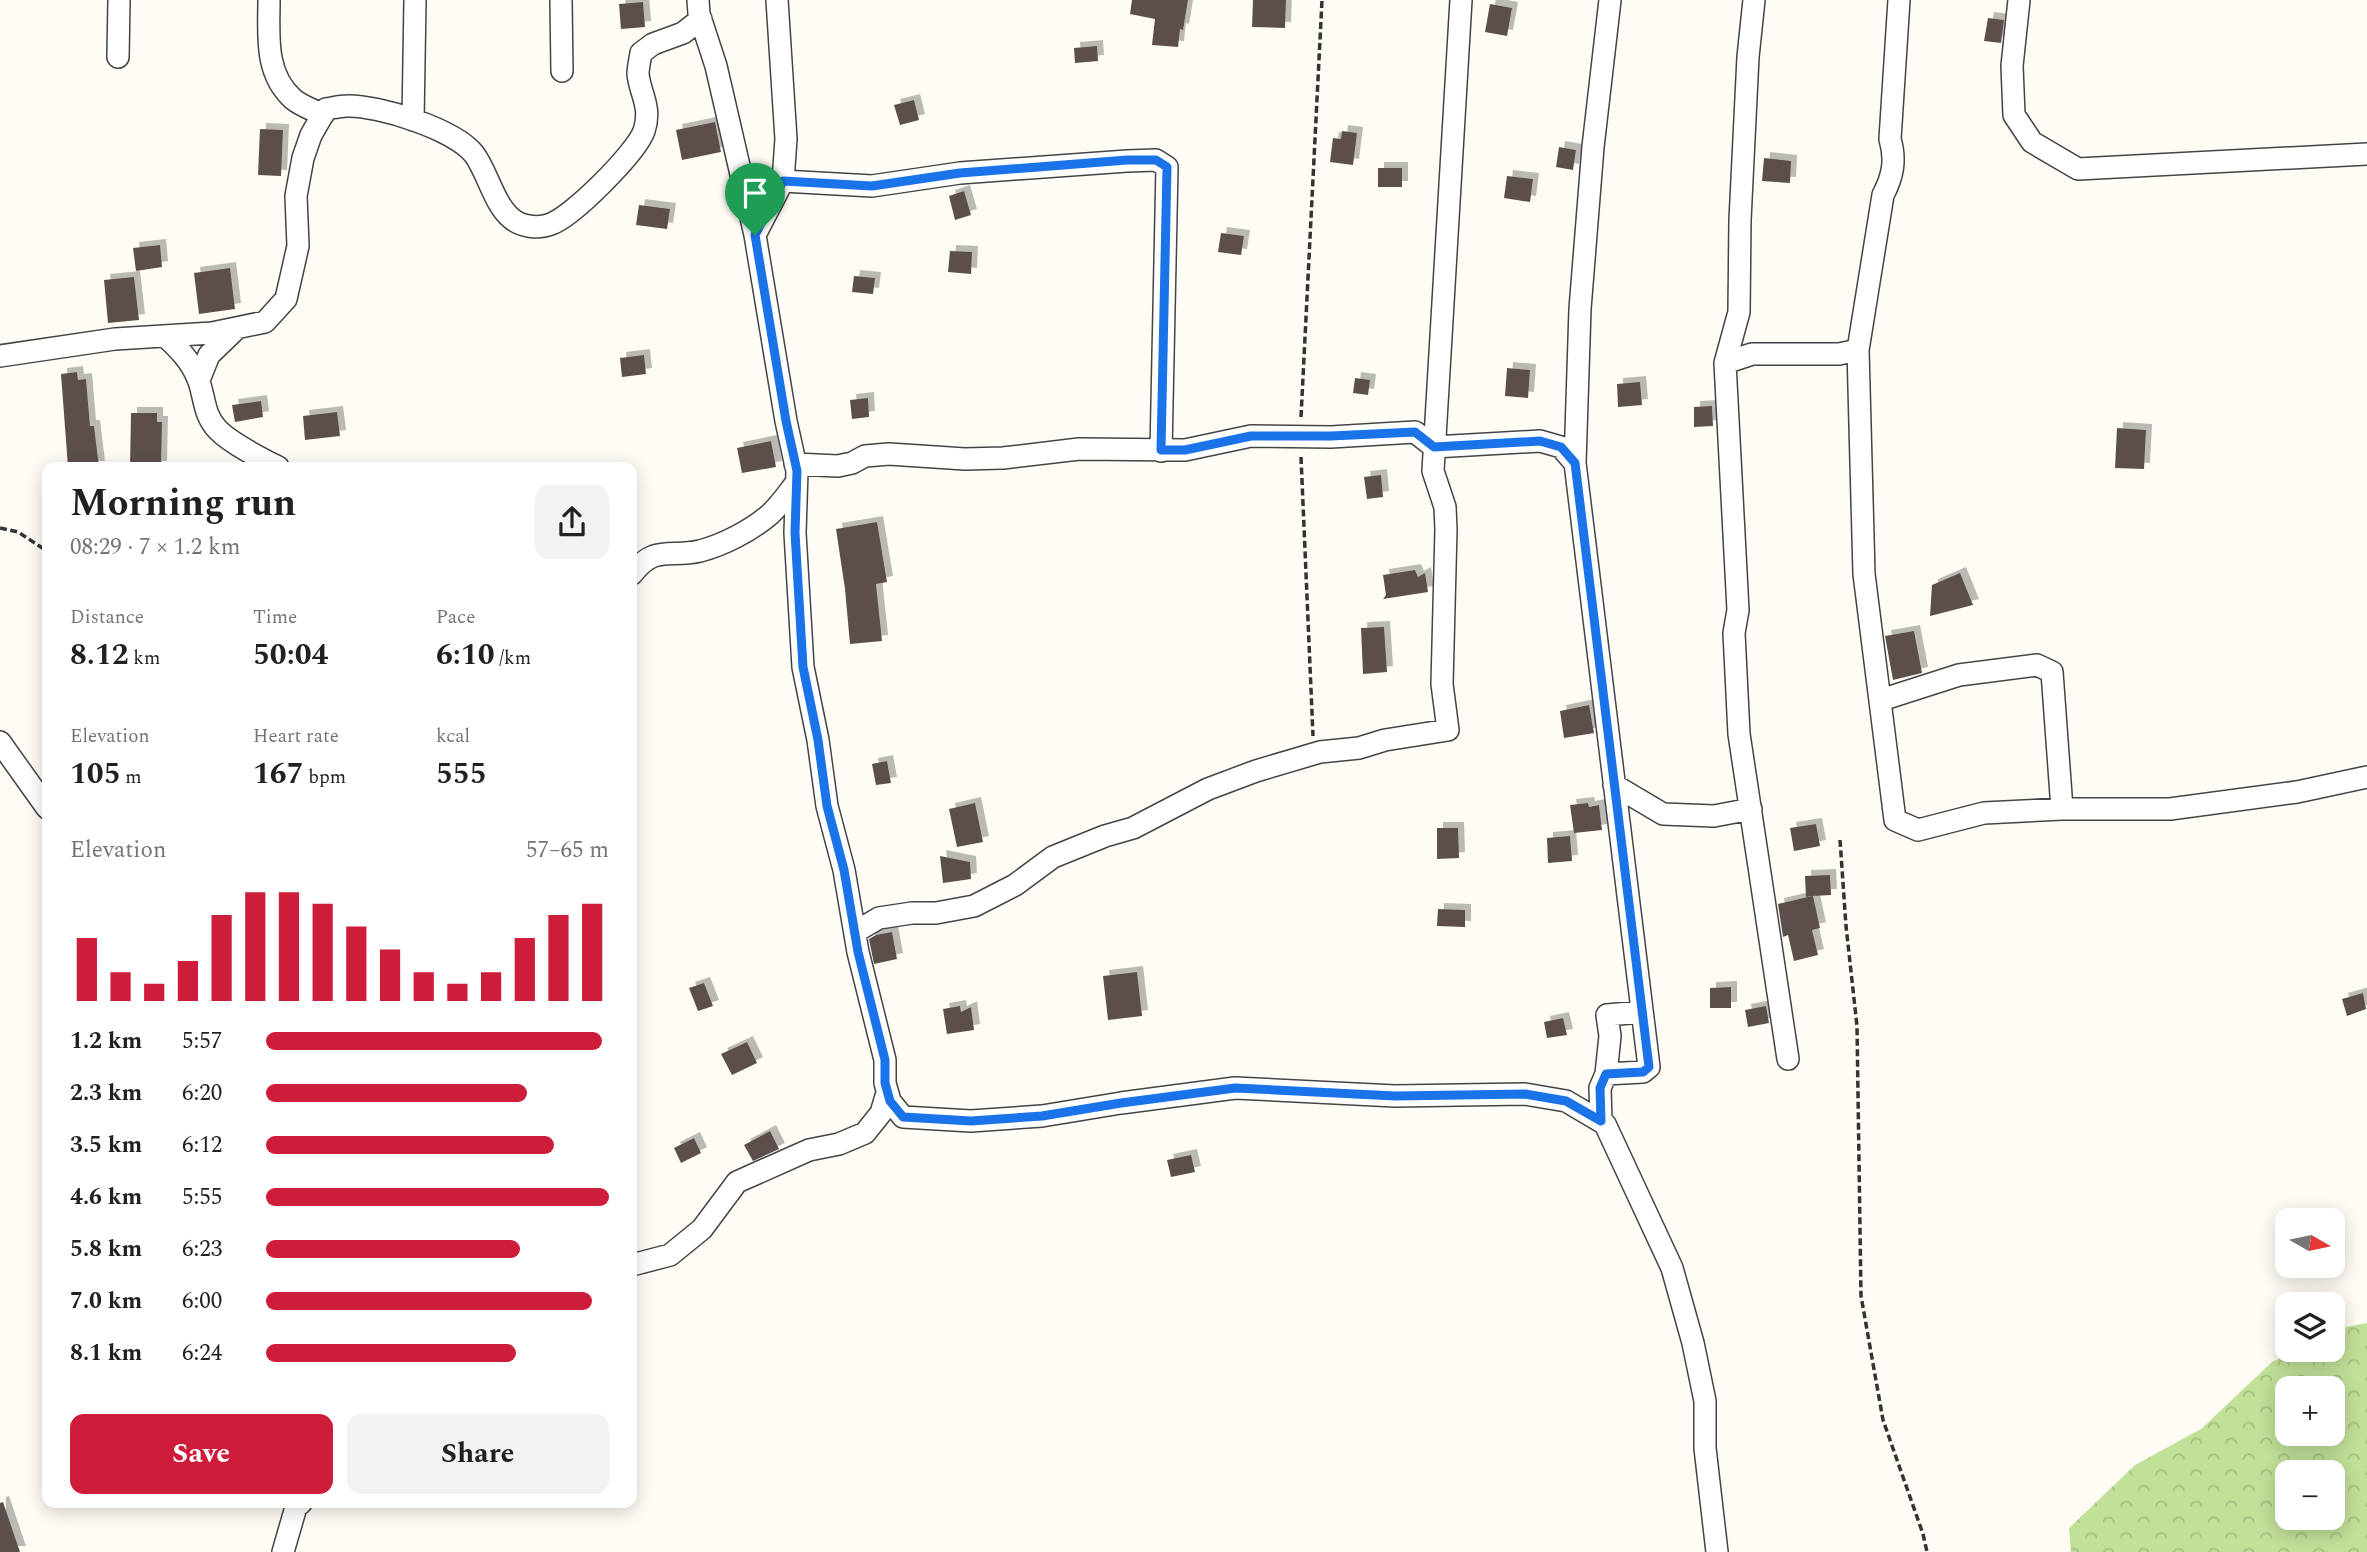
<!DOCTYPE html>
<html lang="en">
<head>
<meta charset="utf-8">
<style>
	body { margin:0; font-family:Spectral,serif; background:#f2f2f2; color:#202124; height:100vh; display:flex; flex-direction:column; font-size:26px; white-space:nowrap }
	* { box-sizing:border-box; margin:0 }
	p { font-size:23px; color:#757577 }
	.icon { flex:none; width:38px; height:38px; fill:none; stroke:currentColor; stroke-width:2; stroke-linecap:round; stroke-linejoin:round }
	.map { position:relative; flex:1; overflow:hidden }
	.panel { position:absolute; left:42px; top:462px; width:595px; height:1046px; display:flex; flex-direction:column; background:#fff; border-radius:14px; box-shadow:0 4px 18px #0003 }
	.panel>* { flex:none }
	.needle { width:46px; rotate:99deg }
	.tools { position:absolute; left:2275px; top:1208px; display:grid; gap:14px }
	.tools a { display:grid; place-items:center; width:70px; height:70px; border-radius:14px; background:#fff; box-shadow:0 4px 18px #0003; font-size:35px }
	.pin { position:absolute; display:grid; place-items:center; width:60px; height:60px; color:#fff; margin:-72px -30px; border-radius:50% 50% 50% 0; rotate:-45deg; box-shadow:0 0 7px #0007 }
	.pin .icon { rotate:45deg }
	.round { display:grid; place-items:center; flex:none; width:74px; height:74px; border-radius:14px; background:#f2f2f2 }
	.summary { display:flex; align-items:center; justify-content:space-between; height:119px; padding:0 28px }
	h1 { font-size:38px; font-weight:700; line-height:52px }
	.figures { display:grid; grid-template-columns:repeat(3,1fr); gap:10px; height:119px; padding:7px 28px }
	.figures div { display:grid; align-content:center }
	.figures b { font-size:30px; font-weight:700 }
	.figures small { font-size:19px; font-weight:400 }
	.figures p { font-size:19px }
	.chart { height:196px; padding:14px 28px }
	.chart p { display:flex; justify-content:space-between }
	.chart svg { width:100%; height:126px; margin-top:7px; stroke:#ce1c3b; stroke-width:6 }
	.primary-button { display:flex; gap:14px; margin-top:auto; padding:14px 28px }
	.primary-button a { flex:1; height:80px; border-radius:14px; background:#ce1c3b; color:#fff; font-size:28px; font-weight:700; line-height:80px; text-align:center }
	.primary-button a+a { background:#f2f2f2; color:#202124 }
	ul { padding:0 28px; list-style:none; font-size:23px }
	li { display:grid; grid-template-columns:112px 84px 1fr; align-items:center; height:52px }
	li i { height:18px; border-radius:9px; background:#ce1c3b }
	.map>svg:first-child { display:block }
</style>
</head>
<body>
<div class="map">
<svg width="2367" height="1552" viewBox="0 0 2367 1552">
	<defs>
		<pattern id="forest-crowns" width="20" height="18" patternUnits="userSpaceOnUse" patternTransform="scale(1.75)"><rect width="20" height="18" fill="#c1e098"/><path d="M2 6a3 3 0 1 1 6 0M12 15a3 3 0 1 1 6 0" fill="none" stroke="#a5bf82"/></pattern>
		<filter id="shadow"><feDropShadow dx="6" dy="-6" stdDeviation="0" flood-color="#0004"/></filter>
	</defs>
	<rect width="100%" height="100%" fill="#fffcf5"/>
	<!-- forest -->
	<path fill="url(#forest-crowns)" fill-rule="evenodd" d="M2367,1323v229h-296l-2,-24 66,-63 66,-36 71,-67 25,-13h36v-17l8,-4zM2287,1388h46v45h-46zM2287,1472h46v45h-46z"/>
	<!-- building -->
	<path fill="#5b504c" filter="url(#shadow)" d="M1132,0h56l-5,30 -3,-1 -2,18 -26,-2 3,-26 -25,-5z
		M1253,0h33l-1,28 -33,-1z
		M643,2l2,25 -24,2 -2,-25z
		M1490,4l22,4 -5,28 -22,-4z
		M1988,18l16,2 -3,23 -17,-2z
		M1097,46l1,15 -23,2 -1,-15z
		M914,100l5,20 -19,5 -6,-20z
		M715,122l6,30 -39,8 -6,-30z
		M260,129l23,1 -2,46 -23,-1z
		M1342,131l15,2 -4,32 -23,-3 3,-24 8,1z
		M1559,147l17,3 -3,20 -17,-3z
		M1764,158l27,3 -1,22 -28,-2z
		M1378,168h24v19h-24z
		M1507,176l26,3 -3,23 -26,-4z
		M964,191l7,24 -16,5 -6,-24z
		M639,205l31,4 -3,20 -31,-4z
		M1221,233l23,3 -3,19 -23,-3z
		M160,245l2,22 -26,4 -3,-23z
		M950,251l22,1 -1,22 -23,-2z
		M230,268l5,41 -36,5 -5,-41z
		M854,276l21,2 -2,16 -21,-2z
		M134,277l5,43 -31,3 -4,-43z
		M644,355l2,19 -24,3 -2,-19z
		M1507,368l23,2 -2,28 -23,-2z
		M77,372l1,8 8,-1 4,47h4l5,41h-31l-7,-93z
		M1355,378l15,2 -2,15 -15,-2z
		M1640,382l2,23 -24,2 -1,-23z
		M868,398l1,19 -17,2 -2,-19z
		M261,401l2,16 -28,5 -3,-17z
		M1712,406l1,20 -19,1v-20z
		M337,412l3,24 -35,4 -2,-24z
		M131,413h26v9h5l-1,45h-31z
		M2117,428l29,2 -2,39 -29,-1z
		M771,441l5,26 -34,6 -5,-25z
		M1381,475l2,22 -16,2 -3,-22z
		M877,522l10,60 -11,2 6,57 -32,3 -5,-55 -9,-60z
		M1415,570l3,7 7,-4 3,19 -45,7 3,-4 -3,-20z
		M1960,573l13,32 -43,11 2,-31z
		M1384,627l3,45 -24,2 -2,-46z
		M1914,631l8,42 -29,7 -8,-44z
		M1589,705l5,28 -30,5 -4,-27z
		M887,761l4,22 -15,2 -4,-21z
		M975,803l8,39 -26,5 -8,-38z
		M1588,803l1,4 10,-2 3,25 -28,3 -4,-28z
		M1816,824l4,22 -26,5 -4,-23z
		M1437,828h21l1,30 -22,1z
		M1570,836l2,25 -24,2 -1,-25z
		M940,856l30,6 1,17 -28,4z
		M1830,875l1,20 -18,1 7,32 -8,2 6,25 -24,6 -6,-26 -5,2 -5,-33 34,-8 -6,1 -1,-21z
		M1438,909l27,1v17l-28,-1z
		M892,932l5,27 -23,5 -5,-25 7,-4z
		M1137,972l5,44 -34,4 -5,-44z
		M704,983l9,23 -15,5 -9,-23z
		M1731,987v21h-21v-20z
		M2363,993l3,16 -19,7 -5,-17z
		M960,1006l1,6 10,-5 3,23 -27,4 -4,-25z
		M1766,1006l3,17 -21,4 -3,-17z
		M1563,1018l4,17 -20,3 -3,-16z
		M747,1042l10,21 -25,12 -11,-21z
		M770,1131l9,18 -26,12 -9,-16z
		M694,1138l7,15 -20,10 -7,-15z
		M1191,1155l4,17 -24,5 -4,-17z
		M3,1502l17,50h-20v-49z"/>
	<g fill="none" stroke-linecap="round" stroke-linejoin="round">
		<!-- street casing -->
		<g stroke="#444" stroke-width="24">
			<path id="street" d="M269,0c0,34 -5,73 24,99 8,7 21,11 30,16
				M561,0l1,71
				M698,0l1,14 17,52 39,169
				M777,0l9,139 -3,42 -28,54 31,186 11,50 -2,62 8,134 15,73 9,66 17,64 14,82 27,108v23l5,18 13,16 68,4 71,-5 79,-13 114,-15 160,8 130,-2 41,7 39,23 67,144 21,75 12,58v47l12,104
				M1754,0l-6,57 -8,163 -1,92 -14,51 13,247 -4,23 5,101 49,325
				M1899,0l-9,139c6,21 3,37 -7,56l-25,155 6,224 31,246 23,10 66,-17 78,-4h108l127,-17 70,-15
				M2019,0l-7,66 2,49 18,27 46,27 289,-15
				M118,57l1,-57
				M413,120l2,-120
				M783,181l89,5 88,-13 167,-12 29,-1 11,7 -6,284
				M165,336c14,13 26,25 33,43 7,17 5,36 20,51 14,14 42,28 60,37
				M0,356l115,-17 97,-6 53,-11 21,-23 12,-53 -2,-50 7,-38 8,-23 15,-26c7,-1 14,-3 21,-3 31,-1 107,23 127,48 13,17 20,50 37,64 10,9 27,11 40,6 22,-8 85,-71 93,-93 8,-24 -4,-37 -6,-57 0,-6 2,-14 3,-21l12,-9 30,-11 18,-14
				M1725,363l27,-9h87l19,-4
				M199,380l10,-25 27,-26
				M795,464l43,2 14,-3 13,-7 24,-2 76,5 38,-1 76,-9 106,1 66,-14 80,1 84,-5 19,15 106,-6 21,6 14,16
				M632,574c23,-30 38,-16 68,-23 23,-6 50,-20 68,-35 11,-9 20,-23 28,-33
				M1881,700l78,-25 78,-10 15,7 10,137
				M0,742l47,66
				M1614,785l49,29 51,2 37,-7
				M855,932l24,-14 33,-5h24l38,-7 41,-21 38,-28 52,-21 28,-8 75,-39 48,-18 64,-19 39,-4 26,-8 63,-10 -6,-46 4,-155 -1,-22 -12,-36 28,-471
				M1606,1074l4,-38 -3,-21 35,-3
				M1601,1121l-1,-33 6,-14 37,-2 6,-5 -74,-604 5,-154 13,-162 17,-147
				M632,1265l38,-10 32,-26 35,-47 72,-32 30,-6 26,-11 16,-20 6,-20
				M283,1552l13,-45 5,-4"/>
		</g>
		<!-- path -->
		<path stroke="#333" stroke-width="3.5" stroke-dasharray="7 3.5" stroke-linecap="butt" d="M1301,417l21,-417
			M1301,457l12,279
			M0,528l18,4 29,19
			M1840,840l6,86 11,100 4,270 22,124 40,114 4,18"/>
		<!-- street -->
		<use href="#street" stroke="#fff" stroke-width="21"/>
	</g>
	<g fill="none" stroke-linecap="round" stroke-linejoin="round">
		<!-- route casing -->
		<g stroke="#fff" stroke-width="14">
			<path id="route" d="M1127,160h29l11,7 -6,283h24l66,-14h80l84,-4 19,15 106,-6 21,6 14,16 74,604 -6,5 -37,2 -6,14 1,33 -35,-20 -41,-7 -130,2 -160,-8 -114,15 -79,13 -71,5 -68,-4 -13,-16 -5,-18v-23l-27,-108 -14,-82 -17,-64 -9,-66 -15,-73 -8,-134 2,-62 -11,-50 -31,-186 28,-54 89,5 88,-13z"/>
		</g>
		<!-- route -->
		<use href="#route" stroke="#1a73e8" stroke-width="9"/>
	</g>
</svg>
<div class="tools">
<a><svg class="needle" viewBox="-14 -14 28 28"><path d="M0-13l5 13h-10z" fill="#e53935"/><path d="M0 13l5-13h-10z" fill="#757577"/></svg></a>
<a><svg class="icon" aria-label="layers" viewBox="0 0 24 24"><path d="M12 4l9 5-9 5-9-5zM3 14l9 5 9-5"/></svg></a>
<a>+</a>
<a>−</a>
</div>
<div class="pin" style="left:755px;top:235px;background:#1e9e55"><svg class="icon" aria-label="arrive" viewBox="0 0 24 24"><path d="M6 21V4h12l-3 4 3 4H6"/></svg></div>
<section class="panel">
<div class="summary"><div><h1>Morning run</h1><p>08:29 · 7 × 1.2 km</p></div><a class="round"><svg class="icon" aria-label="share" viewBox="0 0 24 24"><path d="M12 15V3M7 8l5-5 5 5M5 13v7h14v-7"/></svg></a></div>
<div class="figures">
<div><p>Distance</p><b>8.12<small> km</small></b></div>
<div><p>Time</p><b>50:04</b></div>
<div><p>Pace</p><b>6:10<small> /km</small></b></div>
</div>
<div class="figures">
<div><p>Elevation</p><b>105<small> m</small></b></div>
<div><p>Heart rate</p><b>167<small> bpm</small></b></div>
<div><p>kcal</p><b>555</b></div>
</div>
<div class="chart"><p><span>Elevation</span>57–65 m</p>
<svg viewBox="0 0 160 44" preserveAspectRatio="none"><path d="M5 44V22M15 44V34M25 44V38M35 44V30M45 44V14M55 44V6M65 44V6M75 44V10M85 44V18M95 44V26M105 44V34M115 44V38M125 44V34M135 44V22M145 44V14M155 44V10"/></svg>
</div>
<ul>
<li><b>1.2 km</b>5:57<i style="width:98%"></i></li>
<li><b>2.3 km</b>6:20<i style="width:76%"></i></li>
<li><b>3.5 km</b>6:12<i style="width:84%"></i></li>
<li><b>4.6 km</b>5:55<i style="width:100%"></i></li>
<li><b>5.8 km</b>6:23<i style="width:74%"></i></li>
<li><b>7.0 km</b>6:00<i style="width:95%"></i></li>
<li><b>8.1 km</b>6:24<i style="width:73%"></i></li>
</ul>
<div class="primary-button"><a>Save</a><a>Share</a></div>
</section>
</div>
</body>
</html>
